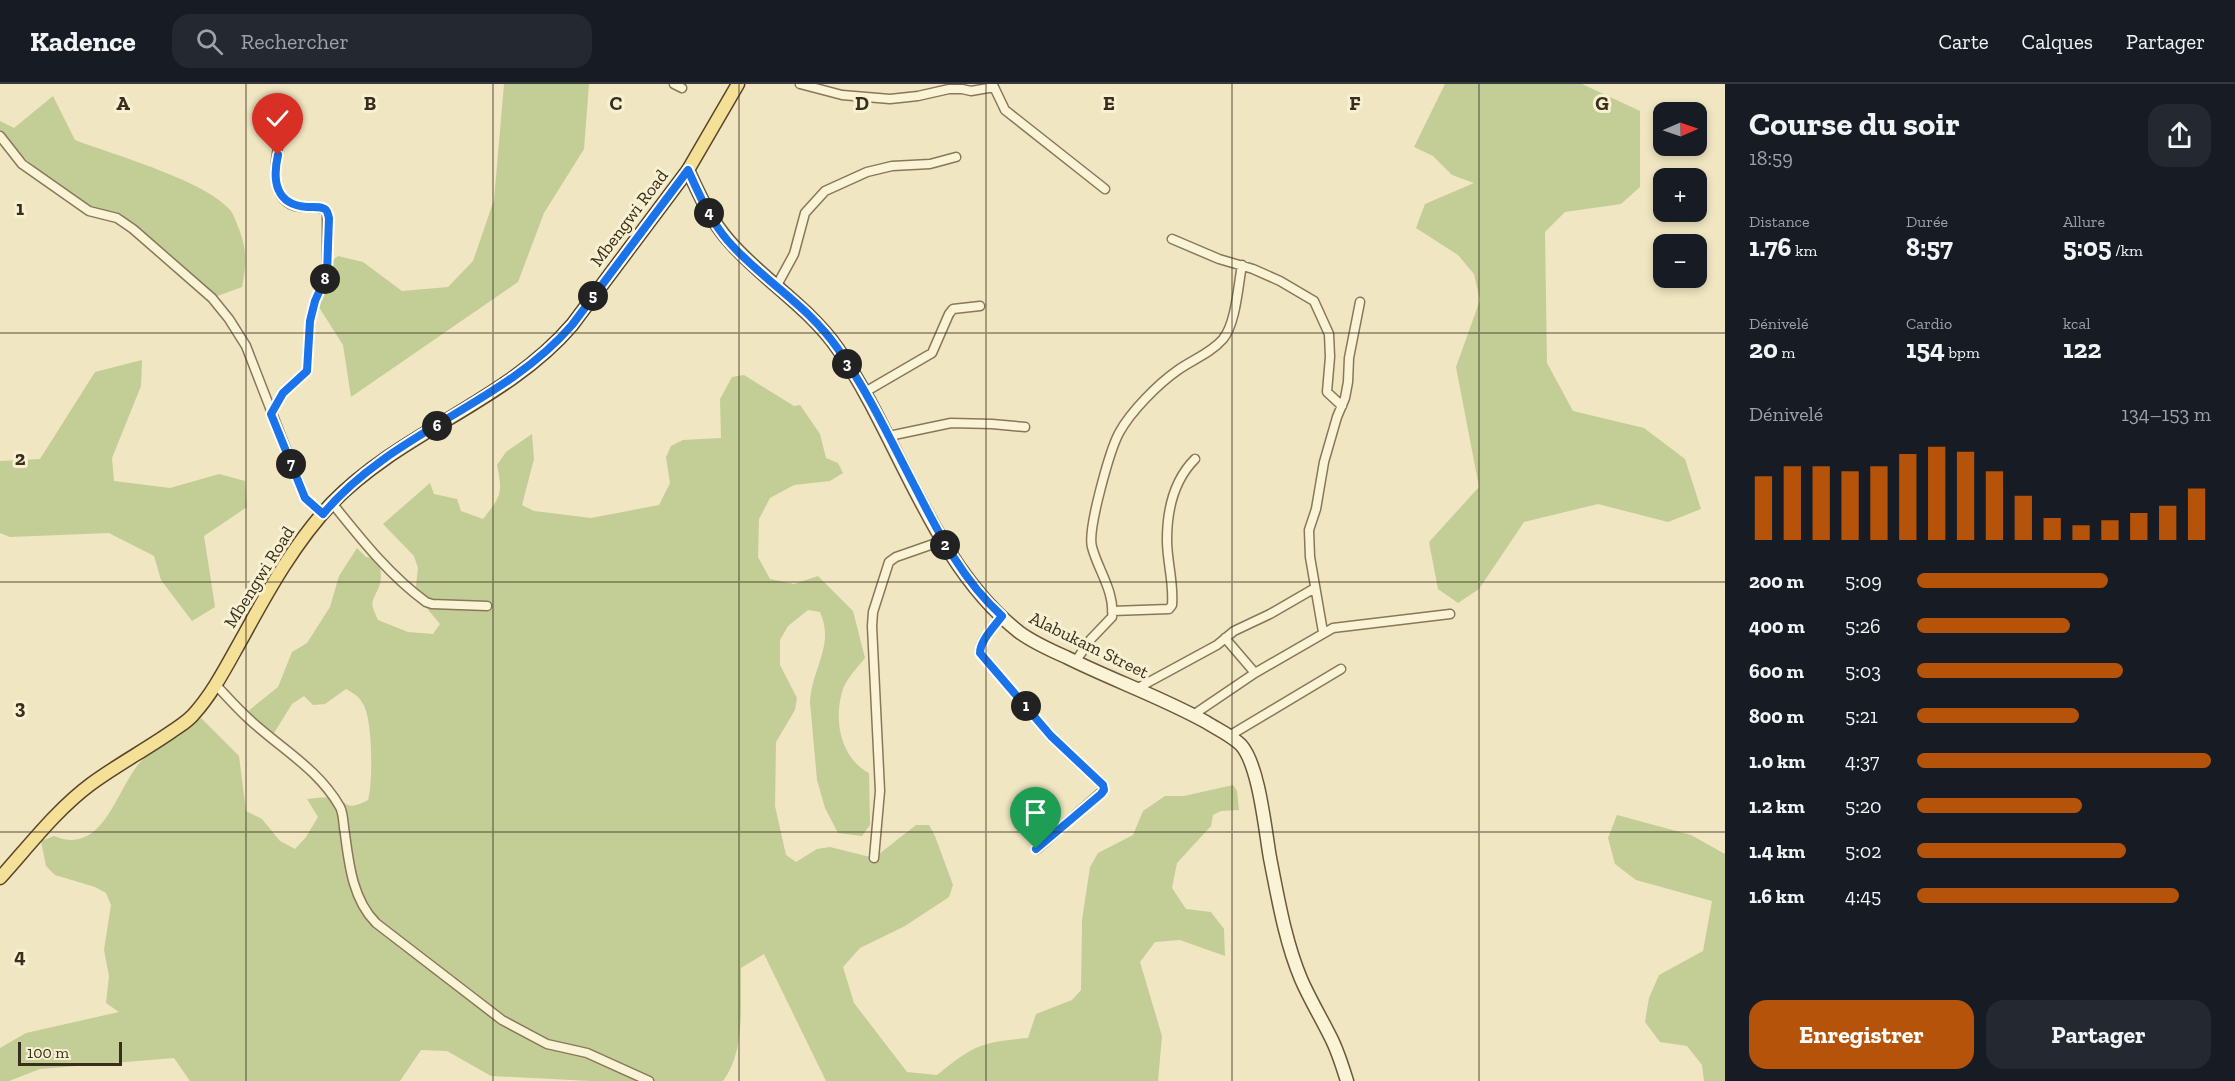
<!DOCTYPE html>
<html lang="fr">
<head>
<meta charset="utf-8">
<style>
	body { margin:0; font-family:"Zilla Slab",serif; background:#242831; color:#f1f3f6; height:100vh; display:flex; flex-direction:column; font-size:22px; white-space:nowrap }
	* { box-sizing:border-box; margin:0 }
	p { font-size:20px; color:#9ea1a6 }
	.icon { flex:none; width:33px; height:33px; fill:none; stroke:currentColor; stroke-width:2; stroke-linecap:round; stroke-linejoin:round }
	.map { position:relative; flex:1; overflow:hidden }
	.sheet { display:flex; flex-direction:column; background:#171b24; width:510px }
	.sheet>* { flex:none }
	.needle { width:39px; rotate:88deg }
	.buttons { position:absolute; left:1653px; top:18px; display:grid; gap:12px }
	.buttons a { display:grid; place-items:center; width:54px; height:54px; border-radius:12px; background:#171b24; box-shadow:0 3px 9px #0003; font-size:30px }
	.scale { position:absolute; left:18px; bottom:15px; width:104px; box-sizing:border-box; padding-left:6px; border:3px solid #392d1d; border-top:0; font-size:16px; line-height:21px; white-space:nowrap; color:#392d1d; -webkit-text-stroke:4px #f7f0d1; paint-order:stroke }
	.pin { position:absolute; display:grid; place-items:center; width:51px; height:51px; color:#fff; margin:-62px -26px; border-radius:50% 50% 50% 0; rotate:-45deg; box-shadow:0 0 6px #0007 }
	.pin .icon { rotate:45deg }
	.km { position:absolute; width:30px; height:30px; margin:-15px; border-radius:50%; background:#222; color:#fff; font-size:16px; line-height:30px; text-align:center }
	.round { display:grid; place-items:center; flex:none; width:63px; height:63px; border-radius:18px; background:#242831 }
	.overview { display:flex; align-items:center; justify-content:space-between; height:102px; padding:0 24px }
	h1 { font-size:33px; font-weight:800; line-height:45px }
	.metrics { display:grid; grid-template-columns:repeat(3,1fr); gap:9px; height:102px; padding:6px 24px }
	.metrics div { display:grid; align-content:center }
	.metrics b { font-size:26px; font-weight:800 }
	.metrics small { font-size:16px; font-weight:400 }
	.metrics p { font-size:16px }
	.chart { height:168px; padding:12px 24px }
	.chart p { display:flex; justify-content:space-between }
	.chart svg { width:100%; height:108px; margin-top:6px; stroke:#b45309; stroke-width:6 }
	.action { display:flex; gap:12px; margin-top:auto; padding:12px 24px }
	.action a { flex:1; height:69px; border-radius:18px; background:#b45309; color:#fff; font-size:24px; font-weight:800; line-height:69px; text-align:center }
	.action a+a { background:#242831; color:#f1f3f6 }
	ul { padding:0 24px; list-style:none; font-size:20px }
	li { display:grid; grid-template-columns:96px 72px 1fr; align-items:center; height:45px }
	li i { height:15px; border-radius:8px; background:#b45309 }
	header { display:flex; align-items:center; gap:36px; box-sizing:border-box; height:84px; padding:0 30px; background:#171b24; border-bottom:2px solid #363941 }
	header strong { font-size:28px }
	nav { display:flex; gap:33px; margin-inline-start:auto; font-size:21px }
	.search { width:420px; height:54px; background:#242831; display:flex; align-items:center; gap:15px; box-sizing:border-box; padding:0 21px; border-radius:18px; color:#9ea1a6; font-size:22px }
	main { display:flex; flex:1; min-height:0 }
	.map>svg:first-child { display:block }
</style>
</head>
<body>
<header>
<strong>Kadence</strong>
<div class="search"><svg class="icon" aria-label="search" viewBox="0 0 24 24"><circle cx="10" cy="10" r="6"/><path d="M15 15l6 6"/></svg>Rechercher</div>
<nav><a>Carte</a><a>Calques</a><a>Partager</a></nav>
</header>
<main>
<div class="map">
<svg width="1725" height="997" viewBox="0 0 1725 997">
	<rect width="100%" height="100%" fill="#f0e6c1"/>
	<!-- green -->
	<path fill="#c2ce95" d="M504,0h85l-5,65 -40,64 -26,69 -167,115 -8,-52 -28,-44 4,-29 19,-16 25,6 39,29 46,-4 25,-26 21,-61z
		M1445,0h137l58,27v76l-19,17 -56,8 -20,20 2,131 26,48 71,17 41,31 16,50 -33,13 -70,-18 -74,18 -45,67 -21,14 -20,-14 -9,-47 50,-55 -23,-120 24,-67 -6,-26 -16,-19 -42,-27 9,-24 49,-21 -22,-8 -19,-19 -19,-9z
		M53,12l22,44c39,15 132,41 156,71 3,4 4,9 6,13 10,24 10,38 5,63l-30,11 -79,-69 -44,-18 -89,-73v-17l14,7z
		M142,276l-1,26 -29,72 2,23 56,7 49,-14 26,7 2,26 -43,29 11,71 -23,14 -31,-41 -7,-24 -45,-23 -99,4 -10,-4v-72l40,-2 55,-87z
		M744,291l50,31 6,-1 20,29 6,24 12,5 5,10 -13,8 -36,4 -24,13 -11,21 -1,38 12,22 24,5 24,-8 35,35 12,47c-7,9 -18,20 -22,31 -10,30 -3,69 26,84l1,52 -8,11 -24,-3 -13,-25 -8,-28 -7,-78c2,-34 25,-57 10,-90l-12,-2 -20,16 -8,14v25l17,33 -2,12 -19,32 -1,64 11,49 10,7 21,-13 13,-2 44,11 42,-33h13l6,11 18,49 -4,12 -44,29 -45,22 -17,19 11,36 53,69 30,3c37,-30 44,-33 91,-37l8,-24 36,-14 9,-10 1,-70 8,-53 8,-14 35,-18 10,-24 22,-15h19l49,-11 4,6 2,19 -18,1 -8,4 -2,11 -34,37 -5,25 14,21 25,3 13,17 1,27 -45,-16 -25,2 -15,20 22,74 -4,45h-332l-62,-127 -23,14c-1,37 5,82 -18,113h-132l-100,-5 -44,-25 -26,-1 -21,31h-210l-16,-23 -134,11 -31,12h-9v-33l26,-15 93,-21 -13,-9 3,-27 -5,-26 7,-45 -5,-12 -11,-6 -40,-12 -9,-9 -5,-25 13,-5c50,21 62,-48 88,-76 17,-19 36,-32 59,-42l38,38 7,55 16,8 18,22 15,8 11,-12 12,-20 -11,-18c8,-1 17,-2 25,-1 17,2 11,15 36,2 5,-17 5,-81 -5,-96 -4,-8 -10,-11 -17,-15l-21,15 -12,1 -9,-9 -12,8 -21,34 -24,-26 31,-25 14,-35 15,-9 23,-36 9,-31 18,-28 9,9 13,2c1,8 3,17 1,25 -7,19 -12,15 -2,36l30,12 25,2 7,-10 -25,-30 3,-26 -4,-12 -31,-32 47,-41 4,11 23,5 4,12 22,8c18,-23 20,-25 14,-54l9,-13 26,-18 2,25 -12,46 12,6 57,7 68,-13 11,-22 -4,-26 5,-11 12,-6 38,-2 -1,-39 12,-22z
		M1617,731l74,20 34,19v227h-21l-2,-16 -15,-19 -27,-4 -15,-20 4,-24 10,-23 44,-24 9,-50 -76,-21 -21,-16 -7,-26z"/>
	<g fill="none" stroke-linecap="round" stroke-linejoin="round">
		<!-- street casing -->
		<g stroke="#8a7758" stroke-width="11">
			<path id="street" d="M674,0l8,4
				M800,0l42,11 48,4 28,-3 31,-7h13l9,2 23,-4 11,23 100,79
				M0,52l22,28 67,47 28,7 16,11 79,69 17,21 17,27 59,152 18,16
				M1172,155l47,20 34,10 27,12 34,20 15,33 1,23 -3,35 15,14
				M776,203l18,-33 11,-41 20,-22 42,-19 25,-6 38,-2 26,-7
				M865,308l67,-39 17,-39 4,-5 27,-3
				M271,330l12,-21 24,-22 3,-50 5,-20 12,-27v-63c-9,-7 -21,-2 -32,-5 -36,-11 -12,-78 -7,-104
				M889,352l62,-13 41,1 33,3
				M332,419c29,36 57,72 94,99l6,2 55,2
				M1112,527l57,-2 3,-4c2,-22 -5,-43 -5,-65 0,-29 7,-60 28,-81
				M1002,532c-8,11 -23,25 -22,37l71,83 52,49 1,5 -67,59
				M1323,548l-13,-75 -1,-27 7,-21 8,-47 13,-45 8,-19 3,-16 1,-24 11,-56
				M1225,554l30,35
				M1075,578l16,-23 21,-22c3,-25 -14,-47 -20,-70 -5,-17 18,-97 27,-114 12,-22 39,-49 59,-63 14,-10 33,-17 45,-31 13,-16 15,-53 19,-74
				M216,601c14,15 27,30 42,42 30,26 62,45 82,80 4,8 3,18 5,27 4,31 8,66 31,89l126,97 45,24 40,9 62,28
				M1136,605l81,-44 17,-14 36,-17 45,-26
				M1193,631l62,-42 78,-45 117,-14
				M1229,652l112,-67
				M874,774l6,-67 -8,-165 1,-14 16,-50 7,-5 46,-16"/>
		</g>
		<!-- secondary casing -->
		<g stroke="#6c583b" stroke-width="15">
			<path id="secondary" d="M688,86c11,24 23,51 41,71 34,39 80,66 109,108 62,90 94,215 181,283 15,11 31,18 47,25 46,23 95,40 140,65 11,7 25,13 35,23 18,20 24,84 29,113 8,40 15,83 31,121 9,21 22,42 32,63 6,13 10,26 14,39"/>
		</g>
		<!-- primary casing -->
		<g stroke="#58452c" stroke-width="15">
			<path id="primary" d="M0,794c29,-32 56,-68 91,-94 26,-19 54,-34 80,-52 7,-5 16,-10 22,-17 21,-23 35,-52 51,-80 25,-46 52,-94 88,-132 70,-72 174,-101 240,-178l116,-155 50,-86"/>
		</g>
		<!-- street -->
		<use href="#street" stroke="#faf3d5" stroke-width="8"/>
		<!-- secondary -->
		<use href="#secondary" stroke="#faf3d5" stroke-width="12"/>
		<!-- primary -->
		<use href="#primary" stroke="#f5e097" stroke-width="12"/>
	</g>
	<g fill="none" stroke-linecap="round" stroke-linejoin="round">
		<!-- route casing -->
		<g stroke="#fff" stroke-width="12">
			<path id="route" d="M278,71c-6,26 -2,50 29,52 6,0 15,-1 19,3 2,2 2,5 3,8l-2,56 -12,27 -5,20 -3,50 -24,22 -12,21 34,84 18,16c68,-82 180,-109 249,-189l116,-155c11,24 22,50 40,71 34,39 81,65 110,108 30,43 52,90 76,136 24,47 48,95 88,131 -8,11 -22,25 -22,37l71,83 52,49 1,5 -3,4 -65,55"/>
		</g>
		<!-- route -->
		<use href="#route" stroke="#1a73e8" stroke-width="8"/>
	</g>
	<!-- grid -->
	<path fill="none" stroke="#392d1d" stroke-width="1.5" stroke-opacity="0.55" d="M246,0v997M493,0v997M739,0v997M986,0v997M1232,0v997M1479,0v997M0,249h1725M0,498h1725M0,748h1725"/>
	<g text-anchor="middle" stroke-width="6" stroke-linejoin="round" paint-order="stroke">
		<!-- street labels -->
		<g font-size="18" fill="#392d1d" stroke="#f7f0d1">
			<text transform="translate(629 134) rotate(-53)" y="6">Mbengwi Road</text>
			<text transform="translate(259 493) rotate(-58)" y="6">Mbengwi Road</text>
			<text transform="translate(1089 561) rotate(26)" y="6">Alabukam Street</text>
		</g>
	</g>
	<g font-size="20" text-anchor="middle" font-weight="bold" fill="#392d1d" stroke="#f7f0d1" stroke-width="6" stroke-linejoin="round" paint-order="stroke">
		<text x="123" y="26">A</text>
		<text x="370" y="26">B</text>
		<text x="616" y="26">C</text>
		<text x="862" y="26">D</text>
		<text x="1109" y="26">E</text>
		<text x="1355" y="26">F</text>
		<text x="1602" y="26">G</text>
		<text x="20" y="131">1</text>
		<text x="20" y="381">2</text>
		<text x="20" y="630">3</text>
		<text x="20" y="879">4</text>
	</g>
</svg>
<div class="buttons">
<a><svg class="needle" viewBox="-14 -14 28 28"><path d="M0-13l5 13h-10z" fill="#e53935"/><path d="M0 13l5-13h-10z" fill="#9ea1a6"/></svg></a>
<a>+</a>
<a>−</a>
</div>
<div class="scale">100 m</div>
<div class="pin" style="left:1036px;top:765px;background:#1e9e55"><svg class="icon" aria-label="arrive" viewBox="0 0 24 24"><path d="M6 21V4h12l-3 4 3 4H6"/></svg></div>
<div class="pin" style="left:278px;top:71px;background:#d93025"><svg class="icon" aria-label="check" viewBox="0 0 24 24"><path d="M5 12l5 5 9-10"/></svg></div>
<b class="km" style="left:1026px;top:622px">1</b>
<b class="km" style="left:945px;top:461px">2</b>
<b class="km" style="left:847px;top:280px">3</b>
<b class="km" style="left:709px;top:129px">4</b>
<b class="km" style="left:593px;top:212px">5</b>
<b class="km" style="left:437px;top:342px">6</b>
<b class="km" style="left:291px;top:380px">7</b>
<b class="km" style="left:325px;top:195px">8</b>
</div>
<section class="sheet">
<div class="overview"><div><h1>Course du soir</h1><p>18:59</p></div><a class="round"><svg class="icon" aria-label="share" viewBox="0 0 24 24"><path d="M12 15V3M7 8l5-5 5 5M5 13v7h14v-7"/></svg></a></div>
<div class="metrics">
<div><p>Distance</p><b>1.76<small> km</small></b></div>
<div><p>Durée</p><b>8:57</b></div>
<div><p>Allure</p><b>5:05<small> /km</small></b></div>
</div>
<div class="metrics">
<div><p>Dénivelé</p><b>20<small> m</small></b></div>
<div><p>Cardio</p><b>154<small> bpm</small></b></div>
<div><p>kcal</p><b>122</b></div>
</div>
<div class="chart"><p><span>Dénivelé</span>134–153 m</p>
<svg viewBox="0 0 160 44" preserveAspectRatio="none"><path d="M5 44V18M15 44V14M25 44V14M35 44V16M45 44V14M55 44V9M65 44V6M75 44V8M85 44V16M95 44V26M105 44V35M115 44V38M125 44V36M135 44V33M145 44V30M155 44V23"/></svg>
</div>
<ul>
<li><b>200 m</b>5:09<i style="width:65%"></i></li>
<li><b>400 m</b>5:26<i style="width:52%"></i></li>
<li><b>600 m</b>5:03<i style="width:70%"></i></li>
<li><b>800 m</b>5:21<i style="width:55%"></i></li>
<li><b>1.0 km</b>4:37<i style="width:100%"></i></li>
<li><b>1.2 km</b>5:20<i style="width:56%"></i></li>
<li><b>1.4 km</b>5:02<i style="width:71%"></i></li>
<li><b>1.6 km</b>4:45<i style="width:89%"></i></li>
</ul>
<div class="action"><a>Enregistrer</a><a>Partager</a></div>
</section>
</main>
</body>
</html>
